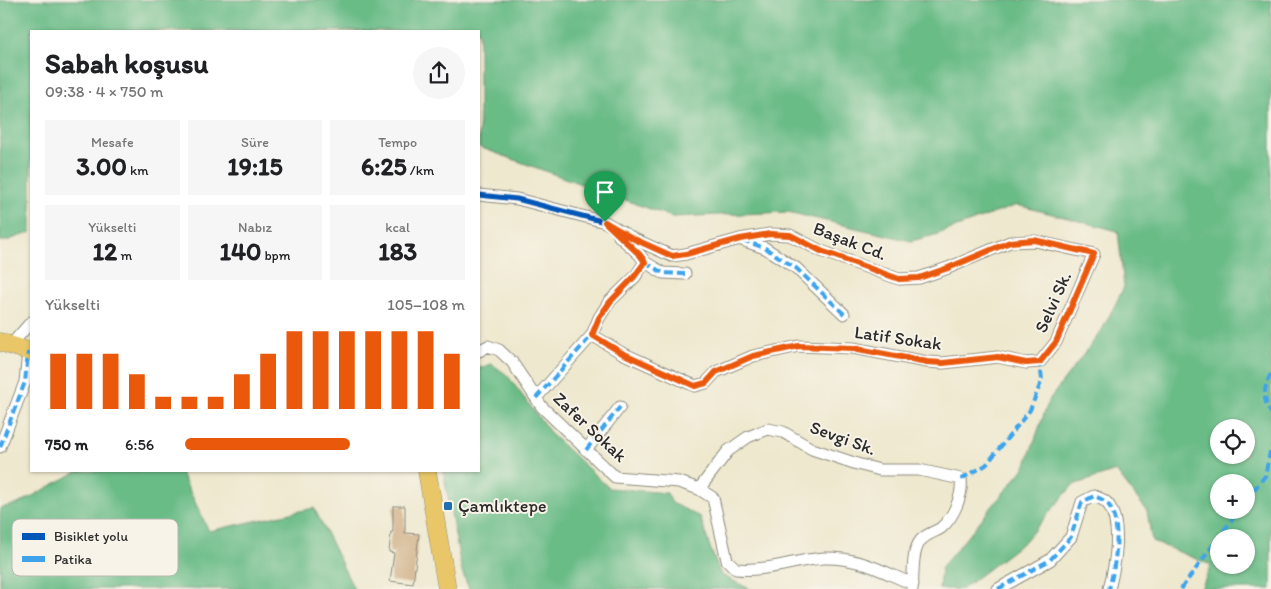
<!DOCTYPE html>
<html lang="tr">
<head>
<meta charset="utf-8">
<style>
	body { margin:0; font-family:Itim,sans-serif; background:#f6f6f6; color:#202124; height:100vh; display:flex; flex-direction:column; font-size:19px; white-space:nowrap }
	* { box-sizing:border-box; margin:0 }
	p { font-size:16px; color:#757577 }
	.icon { flex:none; width:28px; height:28px; fill:none; stroke:currentColor; stroke-width:2; stroke-linecap:round; stroke-linejoin:round }
	.map { position:relative; flex:1; overflow:hidden }
	.side { position:absolute; left:30px; top:30px; width:450px; height:442px; display:flex; flex-direction:column; background:#fff; border-radius:0px; box-shadow:0 1px 4px #0004 }
	.side>* { flex:none }
	.fabs { position:absolute; left:1210px; top:419px; display:grid; gap:10px }
	.fabs a { display:grid; place-items:center; width:45px; height:45px; border-radius:50%; background:#fff; box-shadow:0 1px 4px #0004; font-size:25px }
	.pin { position:absolute; display:grid; place-items:center; width:42px; height:42px; color:#fff; margin:-51px -21px; border-radius:50% 50% 50% 0; rotate:-45deg; box-shadow:0 0 5px #0007 }
	.pin .icon { rotate:45deg }
	.round { display:grid; place-items:center; flex:none; width:52px; height:52px; border-radius:26px; background:#f6f6f6 }
	.summary { display:flex; align-items:center; justify-content:space-between; height:85px; padding:0 15px }
	h1 { font-size:28px; font-weight:800; line-height:38px }
	.figures { display:grid; grid-template-columns:repeat(3,1fr); gap:8px; height:85px; padding:5px 15px }
	.figures div { display:grid; align-content:center; border-radius:0px; background:#f6f6f6; text-align:center }
	.figures b { font-size:25px; font-weight:800 }
	.figures small { font-size:14px; font-weight:400 }
	.figures p { font-size:14px }
	.chart { height:140px; padding:10px 15px }
	.chart p { display:flex; justify-content:space-between }
	.chart svg { width:100%; height:90px; margin-top:5px; stroke:#ea580c; stroke-width:6 }
	ul { padding:0 15px; list-style:none; font-size:16px }
	li { display:grid; grid-template-columns:80px 60px 1fr; align-items:center; height:38px }
	li i { height:12px; border-radius:6px; background:#ea580c }
	.map>svg:first-child { display:block }
</style>
</head>
<body>
<div class="map">
<svg width="1271" height="589" viewBox="0 0 1271 589">
	<rect width="100%" height="100%" fill="#f7f3e8"/>
	<filter id="ink" filterUnits="userSpaceOnUse"><feTurbulence type="fractalNoise" baseFrequency=".02" numOctaves="2"/><feDisplacementMap in="SourceGraphic" scale="10" xChannelSelector="R" yChannelSelector="G"/><feConvolveMatrix kernelMatrix="1 2 1 2 8 2 1 2 1" color-interpolation-filters="sRGB"/></filter>
	<filter id="wash" filterUnits="userSpaceOnUse"><feTurbulence type="fractalNoise" baseFrequency=".0096" numOctaves="4" result="noise"/><feDisplacementMap in="SourceGraphic" scale="20" xChannelSelector="R" yChannelSelector="G"/><feGaussianBlur stdDeviation="1.12" result="paint"/><feColorMatrix in="noise" values="0 0 0 0 0 0 0 0 0 0 0 0 0 0 0 0 0 1.4 0 .05"/><feComposite in="paint" operator="in"/></filter>
	<g filter="url(#wash)">
		<rect width="100%" height="100%" fill="#eee8ce"/>
		<!-- forest -->
		<path fill="#6abc87" stroke="#4a7459" fill-rule="evenodd" d="M0,0h1271v589h-70l10,-24 -59,-24 -5,-30 -31,-40 -43,14 -48,56 -63,48h-23l2,-21 84,-101 24,-67 53,-70 22,-43 -6,-56 -101,-26 -82,30 -24,6 -123,-29 -116,5 -193,-70v-116h-448v201l-25,9h-6zM1219,428h27v27h-27zM1219,482h27v28h-27zM1219,538h27v27h-27z
			M492,364l15,11 45,60 57,53 58,5 5,10 28,14 11,33 10,25 29,14h-281l-7,-17 -19,-101h36v-58l2,-9 -2,-2v-34z
			M78,471h102l29,60 105,-23 40,81h-354v-81l18,-4z"/>
		<g id="blocks">
			<!-- building -->
			<path fill="#cdab80" d="M393,506h12v27l14,1 -6,50 -23,-3 4,-28 -5,-1 2,-20h2z"/>
		</g>
	</g>
	<g filter="url(#ink)">
		<use href="#blocks" fill-opacity="0" stroke="#8c8a7c" stroke-width="1"/>
		<g fill="none" stroke-linecap="round" stroke-linejoin="round">
			<!-- street casing -->
			<g stroke="#8c8a7c" stroke-width="13">
				<path id="street" d="M479,195l38,4 88,23 29,17 38,17 14,-2 54,-15 30,-5 20,1 31,16 78,28 20,-1 29,-10 62,-26 25,-1 59,13 -38,88 -16,20 -14,1 -28,-6 -55,6 -16,-1 -74,-14 -54,-2 -46,10 -37,16 -10,11 -11,3 -73,-33 -30,-18
					M742,240l23,8 31,20 48,46
					M645,262l18,11 22,1
					M10,346l21,-24
					M479,351l9,-5 11,4 13,12 30,45 73,70 64,5 20,7 14,9 14,62 9,9c30,3 59,-9 88,-11 35,-1 59,14 89,26
					M536,398l56,-63 7,-17 10,-16 26,-25 10,-15 -5,-7 -21,-19
					M0,447l25,-65 3,-30
					M586,450l34,-43
					M699,489l29,-38 20,-14 20,-8 15,3 29,17 45,15 23,6h39l42,9c2,16 -7,38 -20,49 -6,4 -15,6 -20,12 -10,12 -7,34 -9,49
					M998,589l52,-29 21,-23 11,-35 12,-6c5,2 11,4 14,8 15,20 7,62 1,85"/>
			</g>
			<!-- primary casing -->
			<g stroke="#8c8a7c" stroke-width="19">
				<path id="primary" d="M0,342l31,10
					M427,471l20,118"/>
			</g>
			<!-- street -->
			<use href="#street" stroke="#fff" stroke-width="11"/>
			<!-- primary -->
			<use href="#primary" stroke="#e9c769" stroke-width="18"/>
			<!-- quiet -->
			<path stroke="#3ea3eb" stroke-width="4" stroke-dasharray="8 4" stroke-linecap="butt" d="M742,240l23,8 31,20 48,46
				M645,262l18,11 22,1
				M1271,374c-8,15 -9,24 0,39
				M536,398l56,-63 7,-17 10,-16 26,-25 10,-15 -24,-25
				M0,447l25,-65 3,-30
				M586,450l34,-43
				M961,479l25,-14 44,-55 12,-30 -2,-18
				M1246,500l19,-24 6,-29
				M998,589l52,-29 21,-23 11,-35 12,-6c5,2 11,4 14,8 15,20 7,62 1,85
				M1181,589l58,-79"/>
			<!-- cycleway casing -->
			<g stroke="#f7f3e8" stroke-width="8">
				<path id="cycleway" d="M479,195l38,4 88,23 29,17 38,17 14,-2 54,-15 30,-5 20,1 31,16 78,28 20,-1 29,-10 62,-26 25,-1 59,13 -38,88 -16,20 -14,1 -28,-6 -55,6 -16,-1 -74,-14 -54,-2 -46,10 -37,16 -10,11 -11,3 -73,-33 -30,-18"/>
			</g>
			<!-- cycleway -->
			<use href="#cycleway" stroke="#0057b8" stroke-width="5"/>
		</g>
	</g>
	<g fill="none" stroke-linecap="round" stroke-linejoin="round" filter="url(#ink)">
		<!-- route casing -->
		<g stroke="#fff" stroke-width="10">
			<path id="route" d="M605,222l29,17 38,17 14,-2 54,-15 30,-5 20,1 31,16 78,28 20,-1 29,-10 62,-26 24,-2 60,14 -38,88 -16,20 -14,1 -28,-6 -55,6 -16,-1 -74,-14 -54,-2 -46,10 -37,16 -10,11 -11,3 -73,-33 -30,-18 7,-17 11,-16 24,-25 11,-15 -5,-7z"/>
		</g>
		<!-- route -->
		<use href="#route" stroke="#ea580c" stroke-width="6"/>
	</g>
	<!-- markers -->
	<rect fill="#1f6fb2" stroke="#f7f3e8" stroke-width="2" x="443" y="501" width="10" height="10" rx="2.5"/>
	<g text-anchor="middle" stroke-width="4" stroke-linejoin="round" paint-order="stroke">
		<!-- street labels -->
		<g font-size="18" fill="#2b2b2b" stroke="#f7f3e8">
			<text transform="translate(850 241) rotate(21)" y="6">Başak Cd.</text>
			<text transform="translate(1053 302) rotate(-66)" y="6">Selvi Sk.</text>
			<text transform="translate(898 338) rotate(8)" y="6">Latif Sokak</text>
			<text transform="translate(590 427) rotate(43)" y="6">Zafer Sokak</text>
			<text transform="translate(843 438) rotate(20)" y="6">Sevgi Sk.</text>
		</g>
		<!-- poi labels -->
		<g font-size="18" fill="#2b2b2b" stroke="#f7f3e8" text-anchor="start">
			<text x="458" y="512">Çamlıktepe</text>
		</g>
	</g>
	<!-- legend -->
	<rect x="12" y="519" width="166" height="57" rx="8" fill="#f7f3e8" stroke="#bab7af" stroke-width="1"/>
	<rect x="22" y="533" width="23" height="7" fill="#0057b8"/>
	<rect x="22" y="556" width="23" height="6" fill="#3ea3eb"/>
	<g font-size="14" fill="#2b2b2b">
		<text x="54" y="541">Bisiklet yolu</text>
		<text x="54" y="564">Patika</text>
	</g>
</svg>
<div class="fabs">
<a><svg class="icon" aria-label="locate" viewBox="0 0 24 24"><circle cx="12" cy="12" r="6"/><path d="M12 2v4M12 18v4M2 12h4M18 12h4"/></svg></a>
<a>+</a>
<a>−</a>
</div>
<div class="pin" style="left:605px;top:222px;background:#1e9e55"><svg class="icon" aria-label="arrive" viewBox="0 0 24 24"><path d="M6 21V4h12l-3 4 3 4H6"/></svg></div>
<section class="side">
<div class="summary"><div><h1>Sabah koşusu</h1><p>09:38 · 4 × 750 m</p></div><a class="round"><svg class="icon" aria-label="share" viewBox="0 0 24 24"><path d="M12 15V3M7 8l5-5 5 5M5 13v7h14v-7"/></svg></a></div>
<div class="figures">
<div><p>Mesafe</p><b>3.00<small> km</small></b></div>
<div><p>Süre</p><b>19:15</b></div>
<div><p>Tempo</p><b>6:25<small> /km</small></b></div>
</div>
<div class="figures">
<div><p>Yükselti</p><b>12<small> m</small></b></div>
<div><p>Nabız</p><b>140<small> bpm</small></b></div>
<div><p>kcal</p><b>183</b></div>
</div>
<div class="chart"><p><span>Yükselti</span>105–108 m</p>
<svg viewBox="0 0 160 44" preserveAspectRatio="none"><path d="M5 44V17M15 44V17M25 44V17M35 44V27M45 44V38M55 44V38M65 44V38M75 44V27M85 44V17M95 44V6M105 44V6M115 44V6M125 44V6M135 44V6M145 44V6M155 44V17"/></svg>
</div>
<ul>
<li><b>750 m</b>6:56<i style="width:59%"></i></li>
</ul>
</section>
</div>
</body>
</html>
